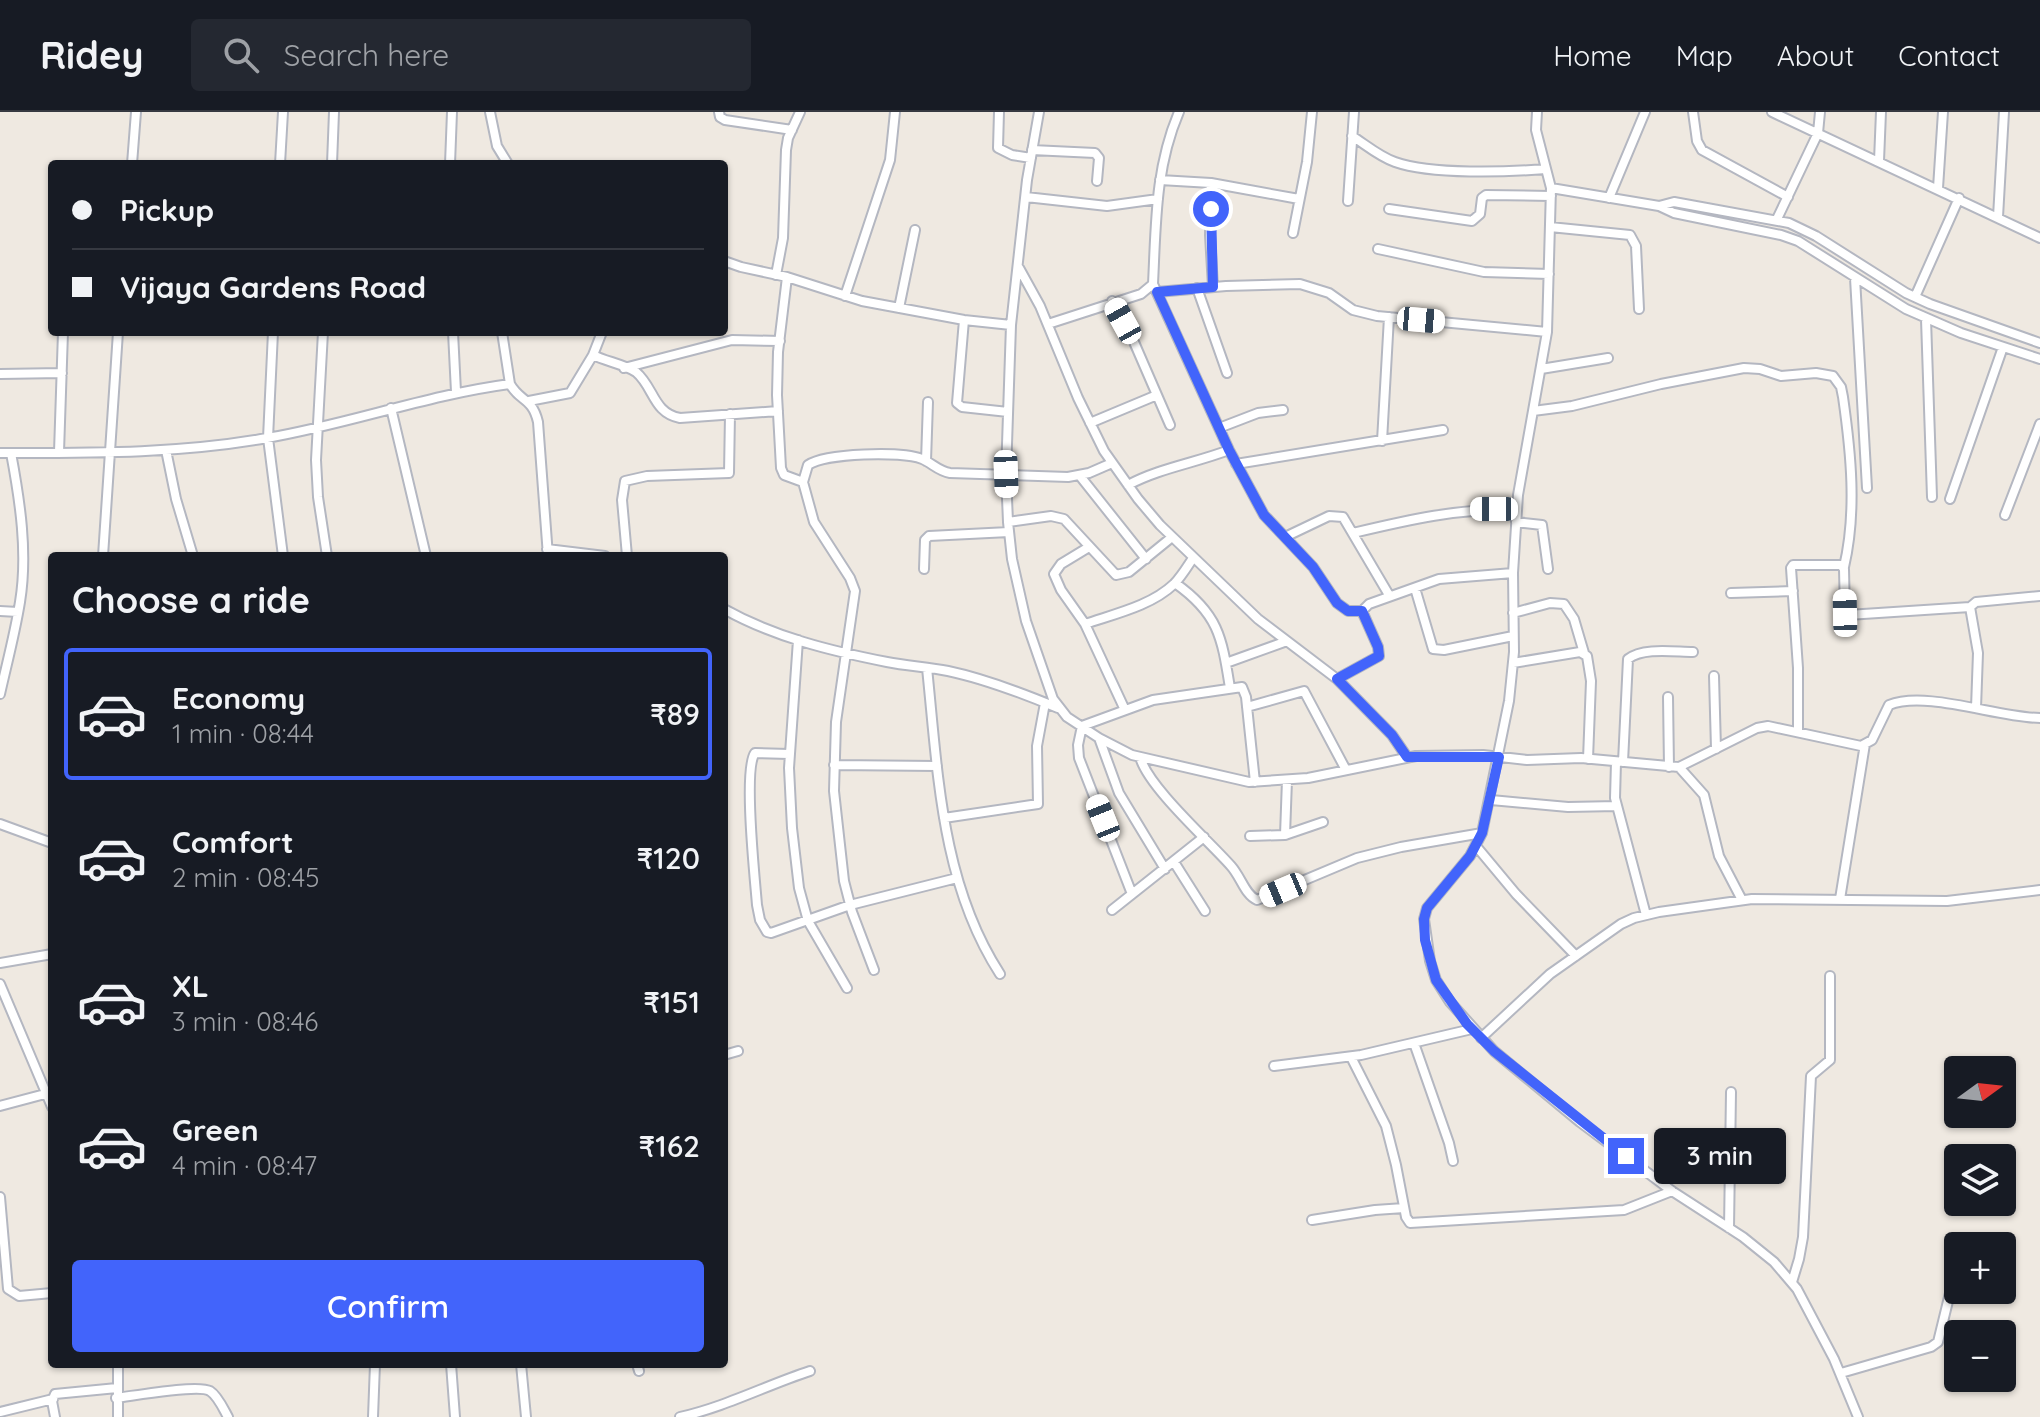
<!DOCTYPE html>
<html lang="en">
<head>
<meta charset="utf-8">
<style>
  body { margin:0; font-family:Quicksand,sans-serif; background:#242831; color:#f1f3f6; height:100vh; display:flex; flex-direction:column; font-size:30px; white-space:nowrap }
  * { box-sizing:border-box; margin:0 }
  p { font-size:26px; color:#9ea1a6 }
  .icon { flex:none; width:44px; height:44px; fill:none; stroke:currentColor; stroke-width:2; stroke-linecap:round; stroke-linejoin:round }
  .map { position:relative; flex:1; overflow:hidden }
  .sheet { position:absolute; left:48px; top:440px; width:680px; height:816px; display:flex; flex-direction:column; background:#171b24; border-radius:8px; box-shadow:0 2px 6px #0004 }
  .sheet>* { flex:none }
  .top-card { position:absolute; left:48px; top:48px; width:680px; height:176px; border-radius:8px; box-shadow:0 2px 6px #0004; display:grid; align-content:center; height:176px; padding:0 24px; background:#171b24 }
  .needle { width:52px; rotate:75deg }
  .controls { position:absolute; left:1944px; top:944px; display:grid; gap:16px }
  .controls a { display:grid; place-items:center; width:72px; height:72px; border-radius:8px; background:#171b24; box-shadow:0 2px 6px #0004; font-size:40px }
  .end { position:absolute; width:36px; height:36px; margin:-18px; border:10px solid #4264fb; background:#fff; box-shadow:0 0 0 4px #fff }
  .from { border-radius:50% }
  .bubble { position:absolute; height:56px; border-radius:8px; background:#171b24; box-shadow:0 2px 6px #0004; font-size:26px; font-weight:600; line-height:56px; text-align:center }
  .car { position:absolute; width:24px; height:48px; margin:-24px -12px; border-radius:10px; box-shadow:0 0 6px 2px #0007; background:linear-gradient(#fff 24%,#345 0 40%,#fff 0 76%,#345 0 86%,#fff 0) }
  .top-card b { display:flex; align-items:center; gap:28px; height:76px; font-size:30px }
  .top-card b+b { border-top:2px solid #363941 }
  .top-card i { width:20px; height:20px; background:#f1f3f6 }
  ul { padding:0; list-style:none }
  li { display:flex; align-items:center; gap:24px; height:132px; margin:0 16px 12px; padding:0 8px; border:4px solid transparent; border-radius:8px }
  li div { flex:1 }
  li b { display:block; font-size:30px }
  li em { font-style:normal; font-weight:600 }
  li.current { border-color:#4264fb }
  li>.icon { width:72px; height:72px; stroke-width:1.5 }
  h2 { padding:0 24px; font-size:36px; line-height:96px }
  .action { display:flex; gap:16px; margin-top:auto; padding:16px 24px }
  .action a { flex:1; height:92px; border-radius:8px; background:#4264fb; color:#fff; font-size:32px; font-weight:600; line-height:92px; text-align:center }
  header { display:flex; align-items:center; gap:48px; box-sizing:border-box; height:112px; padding:0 40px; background:#171b24; border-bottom:2px solid #363941 }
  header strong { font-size:38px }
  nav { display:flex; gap:44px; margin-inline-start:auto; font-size:28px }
  .search { width:560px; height:72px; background:#242831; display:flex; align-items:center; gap:20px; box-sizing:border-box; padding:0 28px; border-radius:8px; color:#9ea1a6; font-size:30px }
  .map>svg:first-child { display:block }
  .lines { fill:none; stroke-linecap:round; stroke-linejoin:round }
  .street-casing { stroke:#b4b7c1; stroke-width:12 }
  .street { stroke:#fff; stroke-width:8 }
  .route { stroke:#4264fb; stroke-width:10 }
</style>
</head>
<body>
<header>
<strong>Ridey</strong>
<div class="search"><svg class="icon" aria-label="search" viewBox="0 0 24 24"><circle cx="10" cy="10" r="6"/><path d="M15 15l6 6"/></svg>Search here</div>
<nav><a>Home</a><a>Map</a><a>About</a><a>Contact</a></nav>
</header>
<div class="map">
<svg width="2040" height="1305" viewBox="0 0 2040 1305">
  <rect width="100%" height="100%" fill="#efe9e1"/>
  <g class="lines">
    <g class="street-casing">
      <path id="street" d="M490,0L497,34L508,52
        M719,0L720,5L725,8L792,18
        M999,0L998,36L1012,43L1031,46
        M1039,0L1027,68L1011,213L1006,362L1008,410L1012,447L1026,509L1053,587L1067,605L1099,626L1132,643L1249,670L1308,666L1416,644L1483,643L1527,648L1581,646L1679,655L1757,616L1768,614L1861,634L1872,628L1889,593C1926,578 1999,606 2040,606
        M1537,0L1536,18L1551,76L1547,220L1518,383L1513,461L1514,540L1509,589L1482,721L1470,744L1427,796L1424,807L1430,849L1436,868L1450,890L1494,939L1580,1010L1672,1079L1743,1125L1774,1150L1797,1177L1834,1247L1858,1305
        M1693,0L1697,29L1702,38L1788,85
        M1772,0L2040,126
        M1352,24C1366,33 1380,45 1395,50C1432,63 1507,60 1546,57
        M1032,38L1095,41L1099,46L1097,69
        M1879,49L1881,0
        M132,52L136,0
        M280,52L283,0
        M332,52L334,0
        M450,52L452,0
        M1160,68L1211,71L1299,87
        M1211,71L1210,123L1213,175
        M1551,76L1659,94L1674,101L1781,123L1798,129L1906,197L1961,221L2040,247
        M1938,76L1943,0
        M1026,85L1107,94L1158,87
        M1609,86L1645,0
        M1348,89L1354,0
        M1659,94L1674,90L1789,111L1816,124L1906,181L1930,192L2040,231
        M1389,97L1472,109L1480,102L1482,86L1486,83L1551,84
        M1998,105L2004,0
        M1777,107L1818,21L1820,0
        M1550,115L1630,123L1636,134L1639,197
        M1293,121L1307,50L1312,0
        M1378,137L1484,160L1549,162
        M724,149L741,155L787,165L862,189L964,208L1011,213
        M1019,156L1040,194L1078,286L1104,339L1138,387L1160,413L1258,507L1337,567L1392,623L1407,645
        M776,163L783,126L786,38L788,26L800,0
        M787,165L778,240L777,283L781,356L784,363L803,370L814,410L850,466L855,479L836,610L834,679L844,769L852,800L874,858
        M1855,166L1867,376
        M1153,172L1229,338L1264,403L1313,455L1337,491L1348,499H1362
        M1197,176L1227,261
        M1157,180L1226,174L1300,172L1329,181L1353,198L1377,204L1547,220
        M845,184L890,48L895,0
        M1915,185L1959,86
        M1112,189L1134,230L1170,313
        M899,196L915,118
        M1926,207L1932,385
        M964,208L957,291L962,295L1008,300
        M1048,212L1141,182L1153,172C1156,112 1155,56 1179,0
        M273,220L268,326L283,444
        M323,220L316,348L318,385L327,444
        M453,220L456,280
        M502,220L510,272C520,290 532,285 538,310L548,444
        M593,243C605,249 626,253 636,260C654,275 653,301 680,306L778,299
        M624,256L732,228L780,229
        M1541,257L1608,246
        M0,262L62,261
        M529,289L570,281L593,243L602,220
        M391,296L426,444
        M1533,299L1572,294L1661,272L1744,256L1760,257L1781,264L1816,261L1833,264L1841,275L1843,285C1851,341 1857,400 1844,455
        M1090,311L1157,283
        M1219,316L1258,301L1283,298
        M1382,329L1389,205
        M166,338L176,387L193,444
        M59,340L63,220
        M0,341C89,341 179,342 267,326C349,312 427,283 510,272
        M926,349L928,290
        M1236,352L1443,318
        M1080,364L1146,447
        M803,370L808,353C826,341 901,339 922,347C932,351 938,359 950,361L1068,365L1089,361L1112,351
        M1128,373C1160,356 1195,351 1229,338
        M1950,387L2003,235
        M2005,403L2040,312
        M1008,410L1051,404L1064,407L1116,463L1129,460L1172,425
        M1516,410L1542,413L1548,457
        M1353,421C1412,407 1456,397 1517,397
        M1285,425L1329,404L1343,405L1389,483
        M1089,435L1061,452L1054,462L1061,478L1085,512L1125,598
        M547,437L605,444
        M103,444L118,220
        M627,444L622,388L625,369L647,364L729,361L730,302
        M924,457L925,428L929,424L1009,420
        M1175,471C1219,502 1222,526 1230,576
        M1415,476L1433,537L1444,538L1513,524
        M1731,481L1793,479
        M724,497C774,525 831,539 887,550C907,554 928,555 948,559C986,567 1022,581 1058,596
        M0,499L18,500
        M1513,501L1550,491L1564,492L1574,507L1584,541
        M1085,512C1114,502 1151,494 1174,472C1181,465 1187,455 1193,446
        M798,528L789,656L792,716L799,776L808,809L847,876
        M1226,551L1287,529
        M1513,551L1580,540L1587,544L1591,569L1588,647
        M927,556C938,661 941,771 1000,862
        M1714,564L1716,637
        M1337,567L1379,544L1378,535L1362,499L1369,492L1439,467L1513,461
        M0,582C7,551 15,521 20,490C28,441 20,389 11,341
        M1668,585L1669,655
        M1247,595L1304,579L1346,658
        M1976,596L1978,541L1970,495L1976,490L2040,484
        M1798,620V556L1791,456L1793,453H1841L1844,457L1845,501L1848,503L1970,495
        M1099,626L1119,681L1165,757
        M789,642L755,641C743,657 755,767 757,793L760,808L767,820L771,821L850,793L957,766
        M1140,645C1148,675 1209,729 1231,754C1241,765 1245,783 1257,788L1357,746L1401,735L1482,721
        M1616,650L1615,686L1646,803
        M1623,650L1628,547C1643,535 1675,540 1693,540
        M834,653L937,654
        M1679,655L1704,683L1719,744L1742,788
        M1491,688L1568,695L1617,694
        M944,706L1038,692L1037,634L1045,591
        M0,712L52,731
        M1285,723L1287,668
        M1250,724L1285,723L1323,710
        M1476,734L1516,782L1576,844
        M1174,750L1205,799
        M1132,782L1079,646L1078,633L1082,614L1153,588L1242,575L1246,585L1255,670
        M1840,787L1865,632
        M1112,798L1204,725
        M0,851L52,842
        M0,872L52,995
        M1481,926L1550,862L1621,812L1634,806L1659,800L1752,787L1947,789L2040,778
        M1414,931L1449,1031L1453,1049
        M724,943L738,939
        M1351,945L1386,1014L1396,1053L1406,1105L1410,1111L1624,1098L1672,1079
        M1274,954L1361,943L1472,917
        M0,994L45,982
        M0,1085L8,1177L19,1184L52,1181
        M1312,1108L1375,1098L1404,1096
        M1729,1116L1731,980
        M1792,1170L1799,1147L1803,1125L1811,964L1830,948V864
        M451,1252L455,1305
        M521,1252L526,1305
        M637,1252L639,1259
        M1841,1261L1931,1235L1938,1230L1950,1181
        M116,1286C133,1284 198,1272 210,1279C218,1284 224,1298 228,1305
        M0,1300L53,1287
        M55,1305L52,1289L55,1282L117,1276
        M118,1305V1252
        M373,1305L375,1252
        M680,1305C725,1295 767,1273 810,1259"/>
    </g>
    <use href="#street" class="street"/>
  </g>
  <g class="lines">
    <path class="route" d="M1211,97L1213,175L1157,180L1229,338L1264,403L1313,455L1337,491L1348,499H1362L1378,535L1379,544L1337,567L1392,623L1407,645H1499L1482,721L1470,744L1427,796L1424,807L1425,828L1436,868L1467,912L1494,939L1626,1044"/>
  </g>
</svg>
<div class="controls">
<a><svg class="needle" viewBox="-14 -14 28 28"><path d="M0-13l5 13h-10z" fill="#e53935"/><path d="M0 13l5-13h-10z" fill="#9ea1a6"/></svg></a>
<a><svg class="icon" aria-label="layers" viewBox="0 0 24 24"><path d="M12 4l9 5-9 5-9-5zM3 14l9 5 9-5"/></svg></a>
<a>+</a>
<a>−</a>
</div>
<i class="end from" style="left:1211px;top:97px"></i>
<i class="end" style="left:1626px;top:1044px"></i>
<div class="bubble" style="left:1654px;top:1016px;width:132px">3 min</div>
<i class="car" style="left:1421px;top:208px;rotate:95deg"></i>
<i class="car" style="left:1123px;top:209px;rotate:331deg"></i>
<i class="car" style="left:1006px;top:362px;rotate:178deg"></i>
<i class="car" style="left:1494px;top:397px;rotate:270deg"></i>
<i class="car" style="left:1845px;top:501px;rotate:359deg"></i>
<i class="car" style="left:1103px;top:706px;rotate:338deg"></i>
<i class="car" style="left:1283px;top:778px;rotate:247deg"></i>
<div class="top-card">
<b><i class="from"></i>Pickup</b>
<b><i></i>Vijaya Gardens Road</b>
</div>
<section class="sheet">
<h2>Choose a ride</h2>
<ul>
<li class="current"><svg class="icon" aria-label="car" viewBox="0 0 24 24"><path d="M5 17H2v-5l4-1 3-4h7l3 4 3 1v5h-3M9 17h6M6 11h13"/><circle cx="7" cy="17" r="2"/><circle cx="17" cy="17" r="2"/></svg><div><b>Economy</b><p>1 min · 08:44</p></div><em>₹89</em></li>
<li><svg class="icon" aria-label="car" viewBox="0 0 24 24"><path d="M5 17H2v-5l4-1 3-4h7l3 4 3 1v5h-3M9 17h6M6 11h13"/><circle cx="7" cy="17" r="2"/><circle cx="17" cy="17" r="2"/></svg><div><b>Comfort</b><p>2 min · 08:45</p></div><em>₹120</em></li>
<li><svg class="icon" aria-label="car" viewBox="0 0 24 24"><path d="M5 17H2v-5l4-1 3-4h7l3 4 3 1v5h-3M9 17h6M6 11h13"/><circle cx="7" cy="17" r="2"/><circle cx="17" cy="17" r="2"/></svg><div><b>XL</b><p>3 min · 08:46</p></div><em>₹151</em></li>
<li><svg class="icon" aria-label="car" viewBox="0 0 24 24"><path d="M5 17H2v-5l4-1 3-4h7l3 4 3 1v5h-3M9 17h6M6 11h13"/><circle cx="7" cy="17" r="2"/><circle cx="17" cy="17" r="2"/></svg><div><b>Green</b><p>4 min · 08:47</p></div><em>₹162</em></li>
</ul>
<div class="action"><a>Confirm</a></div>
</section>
</div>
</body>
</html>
